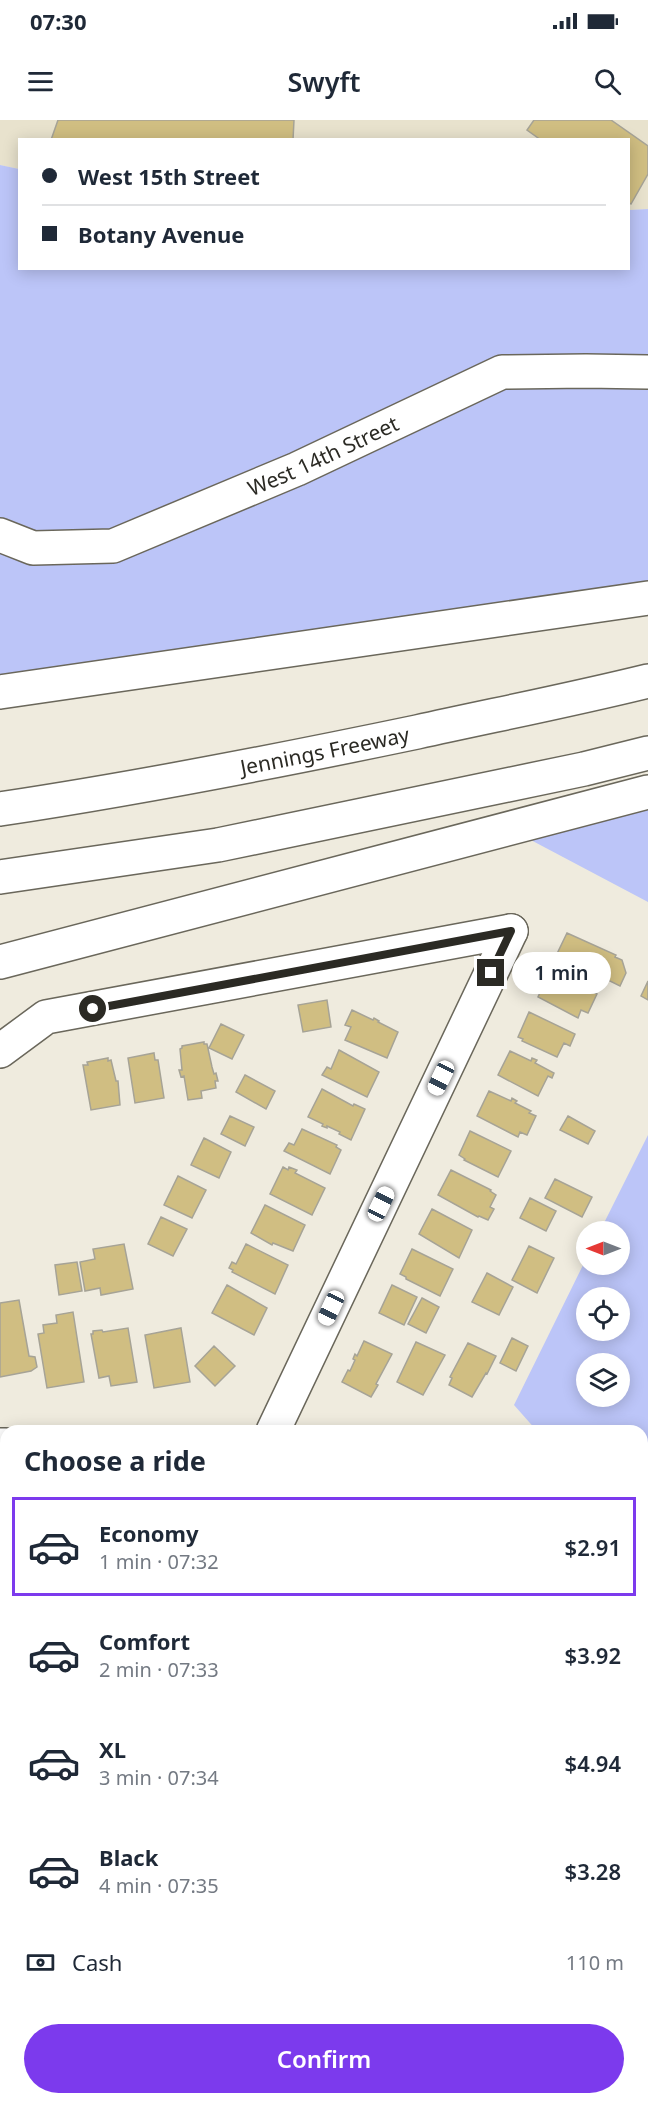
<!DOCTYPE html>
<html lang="en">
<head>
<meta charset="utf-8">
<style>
  body { margin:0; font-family:"Noto Sans",sans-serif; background:#f6f6f7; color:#1f2937; height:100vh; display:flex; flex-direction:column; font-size:22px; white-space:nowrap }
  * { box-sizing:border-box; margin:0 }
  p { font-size:20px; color:#747a83 }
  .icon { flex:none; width:33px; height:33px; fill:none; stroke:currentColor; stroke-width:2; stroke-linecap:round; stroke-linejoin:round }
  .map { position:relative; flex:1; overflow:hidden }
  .details { position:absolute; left:0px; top:1305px; width:648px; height:680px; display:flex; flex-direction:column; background:#fff; border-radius:18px 18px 0 0; box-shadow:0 3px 15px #0003 }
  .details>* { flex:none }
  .banner { position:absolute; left:18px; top:18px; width:612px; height:132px; border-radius:0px; box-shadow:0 3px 15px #0003; display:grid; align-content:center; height:132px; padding:0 24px; background:#fff }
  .needle { width:39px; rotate:270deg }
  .controls { position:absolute; left:576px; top:1101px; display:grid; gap:12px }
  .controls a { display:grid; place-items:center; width:54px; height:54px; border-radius:50%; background:#fff; box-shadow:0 3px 15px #0003; font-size:30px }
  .end { position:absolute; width:27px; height:27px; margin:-14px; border:8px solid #2b2a24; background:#fff; box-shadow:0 0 0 3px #fff }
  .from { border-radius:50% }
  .bubble { position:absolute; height:42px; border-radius:21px; background:#fff; box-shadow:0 3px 15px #0003; font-size:20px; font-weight:600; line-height:42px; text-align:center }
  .car { position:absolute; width:18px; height:36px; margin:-18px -9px; border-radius:8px; box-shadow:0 0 4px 2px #0007; background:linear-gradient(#fff 24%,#345 0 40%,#fff 0 76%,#345 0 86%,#fff 0) }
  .banner b { display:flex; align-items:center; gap:21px; height:57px; font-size:22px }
  .banner b+b { border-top:2px solid #e0e1e3 }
  .banner i { width:15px; height:15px; background:#1f2937 }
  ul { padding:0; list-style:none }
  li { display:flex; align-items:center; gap:18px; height:99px; margin:0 12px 9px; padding:0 12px; border:3px solid transparent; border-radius:0px }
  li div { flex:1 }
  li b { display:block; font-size:22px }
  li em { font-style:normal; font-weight:600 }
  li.active { border-color:#7c3aed }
  li>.icon { width:54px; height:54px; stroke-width:1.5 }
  h2 { padding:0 24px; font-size:27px; line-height:72px }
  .pay { display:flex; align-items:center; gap:15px; height:66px; padding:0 24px; font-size:22px }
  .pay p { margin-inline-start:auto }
  .action { display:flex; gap:12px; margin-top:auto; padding:12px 24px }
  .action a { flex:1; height:69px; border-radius:36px; background:#7c3aed; color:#fff; font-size:24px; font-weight:600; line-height:69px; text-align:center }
  .status { display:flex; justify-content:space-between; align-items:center; height:42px; padding:0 30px; background:#fff; direction:ltr }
  .status svg { height:16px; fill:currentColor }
  header { display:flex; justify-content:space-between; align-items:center; height:78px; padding:0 24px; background:#fff; font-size:27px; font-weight:600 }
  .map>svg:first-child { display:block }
  .built { fill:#e8e2cd }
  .green { fill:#bcc5f8; fill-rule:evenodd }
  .building { fill:#d0be82; stroke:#a6a396; stroke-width:1.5 }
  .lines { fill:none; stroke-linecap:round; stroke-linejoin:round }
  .minor-casing { stroke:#6a675b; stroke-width:36 }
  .highway-casing { stroke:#6a675b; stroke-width:36 }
  .minor { stroke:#fff; stroke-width:33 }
  .highway { stroke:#fff; stroke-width:33 }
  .route { stroke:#2b2a24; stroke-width:8 }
  .labels { text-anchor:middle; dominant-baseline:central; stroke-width:4.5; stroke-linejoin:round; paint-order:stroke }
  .street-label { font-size:21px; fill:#2b2a24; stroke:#fff }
</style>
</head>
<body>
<div class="status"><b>07:30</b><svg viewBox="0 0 49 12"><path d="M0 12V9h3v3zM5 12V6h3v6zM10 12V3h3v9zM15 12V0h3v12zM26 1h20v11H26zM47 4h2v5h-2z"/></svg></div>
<header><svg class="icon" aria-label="menu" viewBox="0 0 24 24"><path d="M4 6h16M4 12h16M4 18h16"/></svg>Swyft<svg class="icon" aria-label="search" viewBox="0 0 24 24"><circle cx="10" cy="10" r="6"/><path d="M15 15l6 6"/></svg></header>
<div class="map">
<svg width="648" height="1984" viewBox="0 0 648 1984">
  <rect width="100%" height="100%" fill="#efebde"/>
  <path class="built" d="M0,0H648V89L629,90L628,20H20L19,49L0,45Z"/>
  <path class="green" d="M0,45L19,49L20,148H628L629,90L648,89V478L0,572Z
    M648,672V782L510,709Z
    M648,1015V1437L642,1430V1311H537L514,1285L586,1139V1144H620V1112L600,1111ZM586,1178H620V1210H586ZM586,1244H620V1276H586Z"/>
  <path class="building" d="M58,0H294L293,20H51Z
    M534,0H611L648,26V54L631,84L628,82V20H541L527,10Z
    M567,813L616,835L615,837L622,840L626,853L620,866L598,855L597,858L555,838Z
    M549,853L597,874L588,893L581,890L578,898L538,877Z
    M648,861V880L641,876Z
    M327,880L331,907L303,912L298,885Z
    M352,890L373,900L374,898L379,901L378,902L398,912L387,938L345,920L351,907L345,905Z
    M529,892L575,914L570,926L564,923L557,937L522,921L523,919L518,917Z
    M221,904L244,915L232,939L209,928Z
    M204,922V924H207L212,947L214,954L216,953L218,961H215L216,968L201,971L202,978L188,980L184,956L181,957L179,950H182L180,929L182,928V926Z
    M339,930L379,952L367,977L322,955L327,947L331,949Z
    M510,931L531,941L532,938L537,940L535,943L554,953L552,958L548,956L538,976L498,955Z
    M154,933L155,940H158L164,978L135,983L128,938Z
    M108,938V941L111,940L116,961H118L120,985L91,990L83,945H88L87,942Z
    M245,955L275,971L266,989L236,972Z
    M322,969L353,986L354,984L365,989L351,1020L339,1014L340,1012L327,1006V1008L322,1006L323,1004L308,997Z
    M489,971L511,981L512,978L517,981L515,983L531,991L529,993L536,996L527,1015L520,1012L518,1017L477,996Z
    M230,996L254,1007L245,1026L221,1014Z
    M568,996L595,1011L588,1024L560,1010Z
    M302,1009L337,1025L336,1027L341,1030L330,1054L284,1031L289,1023L294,1025Z
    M470,1011L511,1031L498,1057L464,1040L465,1039L459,1035Z
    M204,1018L231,1032L219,1058L191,1045Z
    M283,1047L288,1050L289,1047L297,1050L295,1053L325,1068L312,1095L270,1074Z
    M451,1050L491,1070L490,1071L496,1075L490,1087L494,1089L488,1100L479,1096L478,1097L438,1075Z
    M178,1056L206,1070L192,1098L164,1085Z
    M555,1059L592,1077L582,1097L545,1078Z
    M530,1078L556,1091L546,1111L520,1098Z
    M265,1085L305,1105L293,1131L273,1123L272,1125L251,1113Z
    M432,1089L472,1110L459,1138L419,1114Z
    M161,1097L187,1109L173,1136L148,1124Z
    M124,1124L133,1169L101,1175L100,1168L85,1171L80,1142L95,1139L93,1129Z
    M246,1124L288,1145L275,1174L232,1152L233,1150L229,1148L232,1142L236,1144Z
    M529,1126L554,1138L537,1173L512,1160Z
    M412,1129L453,1149L440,1176L406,1159V1157L400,1154Z
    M77,1142L82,1171L59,1175L55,1145Z
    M487,1153L513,1167L499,1195L472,1182Z
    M227,1165L267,1188L254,1215L212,1193Z
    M392,1165L417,1177L404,1205L379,1193Z
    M422,1178L439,1187L426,1213L408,1204Z
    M19,1180L29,1236L35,1237L37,1247L31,1251L0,1257V1183Z
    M73,1192L84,1262L47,1268L38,1214L44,1213L43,1205L57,1203L56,1195Z
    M128,1208L137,1262L111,1266L109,1256L99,1258L91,1214H93V1211L102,1210L103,1212Z
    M181,1208L190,1262L154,1268L145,1215Z
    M512,1218L528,1226L516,1251L500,1243Z
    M364,1221L392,1234L376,1264L378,1265L371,1277L342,1262L348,1250L350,1251L355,1240L353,1239L355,1234L357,1236Z
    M416,1222L445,1235L423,1275L397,1262Z
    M468,1223L496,1236L487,1254L486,1253L472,1277L449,1265L452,1258L450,1257Z
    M214,1226L235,1246L215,1266L195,1246Z
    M0,1470H6V1496H0Z
    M0,1524H6V1545H0Z
    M0,1566H6V1596H0Z
    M642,1575H648V1637H643Z
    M646,1712H648V1776H647Z
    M0,1727H1L2,1754L0,1755Z
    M642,1812H648V1844H642Z
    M642,1899H648V1951H642Z
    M0,1945H6V1970H0Z"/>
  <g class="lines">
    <g class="minor-casing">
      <g id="minor">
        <path id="s1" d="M0,415L33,428L113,426L297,349L502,252L586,251L648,252"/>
        <path d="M0,931L46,897L511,811"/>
        <path d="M273,1311L511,811"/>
        <path d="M0,1325H6"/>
        <path d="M642,1668H648"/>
        <path d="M0,1674H6"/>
      </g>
    </g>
    <g class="highway-casing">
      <g id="highway">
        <path d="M0,572L648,478"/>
        <path id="s2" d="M0,689C140,668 278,641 417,612C494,595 571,580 648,561"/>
        <path d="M0,757L218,725L584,649L648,633"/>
        <path d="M0,842L648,672"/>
      </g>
    </g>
    <use href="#minor" class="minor"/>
    <use href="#highway" class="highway"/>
  </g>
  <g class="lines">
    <path class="route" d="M93,889L511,811L491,853"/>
  </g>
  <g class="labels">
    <g class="street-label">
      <text stroke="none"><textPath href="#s1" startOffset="344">West 14th Street</textPath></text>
      <text stroke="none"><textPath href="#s2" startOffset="330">Jennings Freeway</textPath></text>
    </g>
  </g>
</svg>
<div class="controls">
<a><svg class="needle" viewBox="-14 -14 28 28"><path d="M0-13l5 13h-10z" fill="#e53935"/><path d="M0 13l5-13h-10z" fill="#747a83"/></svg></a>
<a><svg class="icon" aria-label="locate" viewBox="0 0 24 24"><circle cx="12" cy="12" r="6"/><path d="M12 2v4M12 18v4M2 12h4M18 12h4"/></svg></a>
<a><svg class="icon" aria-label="layers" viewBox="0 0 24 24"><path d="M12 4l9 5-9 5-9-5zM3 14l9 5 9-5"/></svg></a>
</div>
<i class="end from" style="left:93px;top:889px"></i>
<i class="end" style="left:491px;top:853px"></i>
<div class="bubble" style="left:512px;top:832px;width:99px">1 min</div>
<i class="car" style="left:441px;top:958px;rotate:206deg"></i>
<i class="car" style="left:381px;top:1084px;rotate:26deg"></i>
<i class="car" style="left:331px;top:1188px;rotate:205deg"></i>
<div class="banner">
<b><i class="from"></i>West 15th Street</b>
<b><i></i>Botany Avenue</b>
</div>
<section class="details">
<h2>Choose a ride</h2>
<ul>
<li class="active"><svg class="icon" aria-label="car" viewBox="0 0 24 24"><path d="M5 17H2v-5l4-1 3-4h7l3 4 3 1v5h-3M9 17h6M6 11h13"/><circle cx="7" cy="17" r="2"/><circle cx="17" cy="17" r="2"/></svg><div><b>Economy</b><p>1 min · 07:32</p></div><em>$2.91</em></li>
<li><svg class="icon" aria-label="car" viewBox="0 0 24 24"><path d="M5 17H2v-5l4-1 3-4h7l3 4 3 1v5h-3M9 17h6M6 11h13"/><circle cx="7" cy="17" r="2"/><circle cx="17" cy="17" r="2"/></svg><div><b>Comfort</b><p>2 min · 07:33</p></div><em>$3.92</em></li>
<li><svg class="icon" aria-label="car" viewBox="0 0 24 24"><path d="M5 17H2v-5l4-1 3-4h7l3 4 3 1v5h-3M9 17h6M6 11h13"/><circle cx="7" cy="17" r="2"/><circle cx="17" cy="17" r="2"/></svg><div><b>XL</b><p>3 min · 07:34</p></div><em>$4.94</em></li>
<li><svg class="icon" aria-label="car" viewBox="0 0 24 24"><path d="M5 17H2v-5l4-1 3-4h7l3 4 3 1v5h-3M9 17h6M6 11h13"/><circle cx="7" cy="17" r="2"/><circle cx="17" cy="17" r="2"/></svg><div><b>Black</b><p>4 min · 07:35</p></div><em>$3.28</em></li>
</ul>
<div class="pay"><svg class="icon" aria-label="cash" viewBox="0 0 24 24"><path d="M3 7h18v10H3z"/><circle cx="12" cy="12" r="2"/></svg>Cash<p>110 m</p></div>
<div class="action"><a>Confirm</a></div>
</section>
</div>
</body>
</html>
